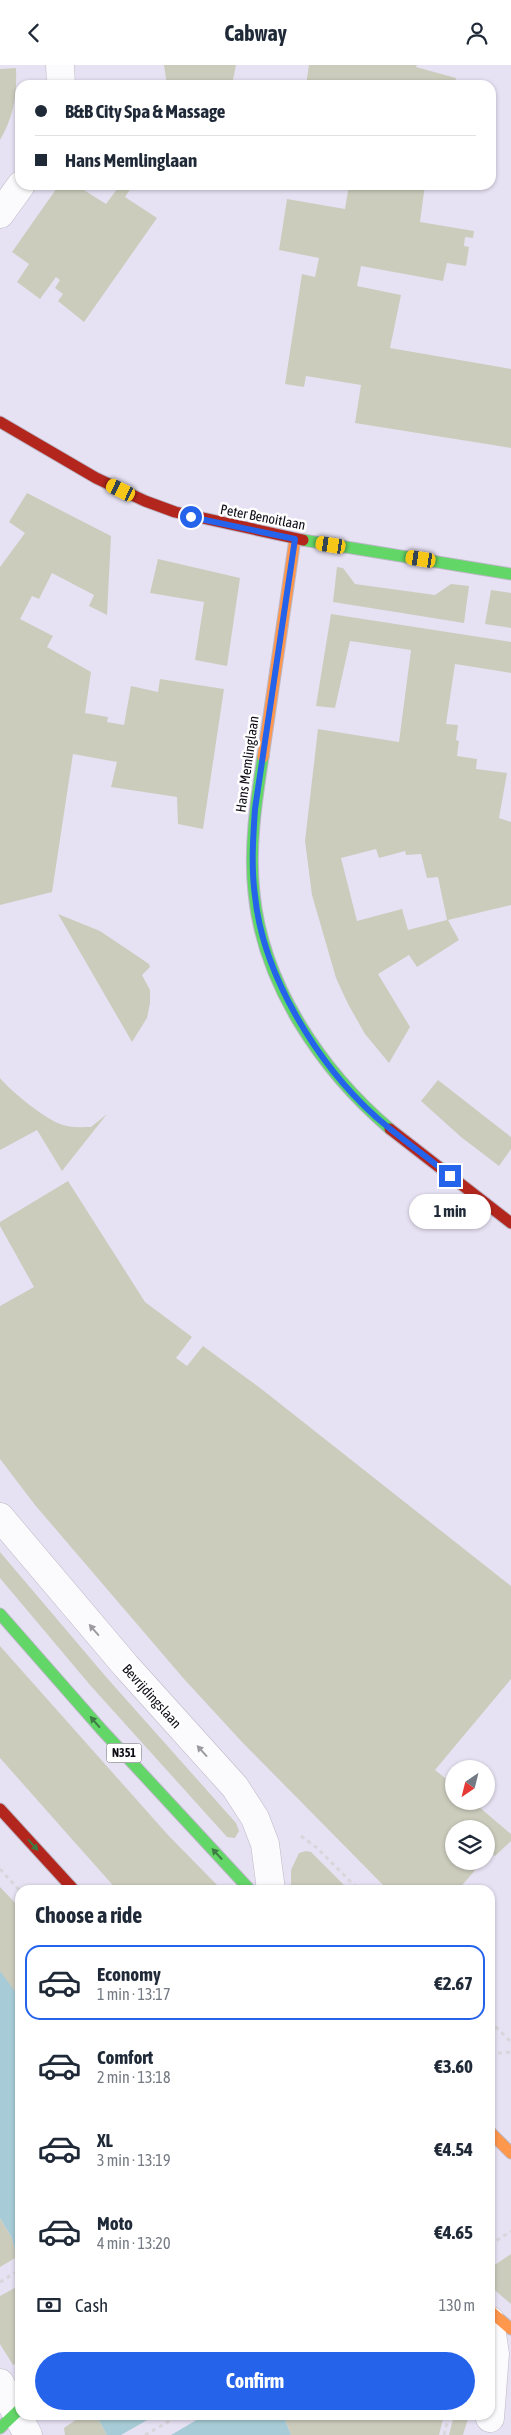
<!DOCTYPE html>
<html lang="en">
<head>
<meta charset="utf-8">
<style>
  body { margin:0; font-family:"Asap Condensed",sans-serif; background:#f6f6f7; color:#1f2937; height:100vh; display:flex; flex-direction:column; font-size:19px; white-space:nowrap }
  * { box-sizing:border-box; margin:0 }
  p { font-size:16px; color:#747a83 }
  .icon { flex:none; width:28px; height:28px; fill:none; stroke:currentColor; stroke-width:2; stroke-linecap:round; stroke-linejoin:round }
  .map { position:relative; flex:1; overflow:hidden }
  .panel { position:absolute; left:15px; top:1820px; width:480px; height:535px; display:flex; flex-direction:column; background:#fff; border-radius:15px; box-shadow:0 1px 4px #0004 }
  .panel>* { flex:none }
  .top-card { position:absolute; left:15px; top:15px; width:481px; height:110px; border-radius:15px; box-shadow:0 1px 4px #0004; display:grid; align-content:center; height:110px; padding:0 20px; background:#fff }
  .needle { width:32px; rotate:215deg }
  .tools { position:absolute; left:445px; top:1695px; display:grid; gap:10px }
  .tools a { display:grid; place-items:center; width:50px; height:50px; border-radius:50%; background:#fff; box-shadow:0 1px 4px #0004; font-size:25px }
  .end { position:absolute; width:22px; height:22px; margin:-11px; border:6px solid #2563eb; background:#fff; box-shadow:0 0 0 2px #fff }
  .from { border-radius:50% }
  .bubble { position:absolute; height:35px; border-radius:18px; background:#fff; box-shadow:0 1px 4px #0004; font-size:16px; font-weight:700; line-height:35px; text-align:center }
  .car { position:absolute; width:15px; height:30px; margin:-15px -8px; border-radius:6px; box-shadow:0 0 4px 1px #0007; background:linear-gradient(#f5c518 24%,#345 0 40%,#f5c518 0 76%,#345 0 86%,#f5c518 0) }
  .top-card b { display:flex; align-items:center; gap:18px; height:48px; font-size:19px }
  .top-card b+b { border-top:1px solid #e0e1e3 }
  .top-card i { width:12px; height:12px; background:#1f2937 }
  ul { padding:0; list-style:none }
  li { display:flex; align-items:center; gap:15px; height:75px; margin:0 10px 8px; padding:0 10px; border:2px solid transparent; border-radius:15px }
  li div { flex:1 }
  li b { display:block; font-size:19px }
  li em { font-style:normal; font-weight:700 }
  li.active { border-color:#2563eb }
  li>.icon { width:45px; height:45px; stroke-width:1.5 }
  h2 { padding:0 20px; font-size:22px; line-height:60px }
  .pay { display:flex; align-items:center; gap:12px; height:55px; padding:0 20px; font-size:19px }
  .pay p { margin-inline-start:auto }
  .action { display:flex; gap:10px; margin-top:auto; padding:10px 20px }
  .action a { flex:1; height:58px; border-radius:30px; background:#2563eb; color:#fff; font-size:20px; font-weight:700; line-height:58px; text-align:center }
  header { display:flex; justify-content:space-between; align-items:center; height:65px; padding:0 20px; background:#fff; font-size:22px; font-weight:700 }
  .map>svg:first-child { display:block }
  .green { fill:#ccccbd; fill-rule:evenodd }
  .water { fill:#a8ccd7 }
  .pier { fill:#e7e2f3 }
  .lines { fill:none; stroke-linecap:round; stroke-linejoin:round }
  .street-casing { stroke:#bcb8c6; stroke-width:29 }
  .fast-casing { stroke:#bcb8c6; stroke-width:13 }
  .slow-casing { stroke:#bcb8c6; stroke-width:13 }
  .jam-casing { stroke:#bcb8c6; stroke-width:13 }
  .path { stroke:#d8d6db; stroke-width:3; stroke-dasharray:4 4; stroke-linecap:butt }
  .street { stroke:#fbfbfd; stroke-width:28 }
  .fast { stroke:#63d668; stroke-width:11 }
  .slow { stroke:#ff974d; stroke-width:11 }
  .jam { stroke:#b3261e; stroke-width:11 }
  .oneway { fill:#9d9ba1 }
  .oneway2 { fill:#3d7b43 }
  .route { stroke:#2563eb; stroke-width:6 }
  .labels { text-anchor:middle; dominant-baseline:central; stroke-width:5; stroke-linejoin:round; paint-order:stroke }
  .shield { fill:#fff; stroke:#57555c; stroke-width:1 }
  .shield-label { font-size:12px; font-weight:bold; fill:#0f0c16 }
  .street-label { font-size:14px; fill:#0f0c16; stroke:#fff }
</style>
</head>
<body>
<header><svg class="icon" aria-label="back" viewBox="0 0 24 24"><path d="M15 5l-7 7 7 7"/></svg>Cabway<svg class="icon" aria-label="person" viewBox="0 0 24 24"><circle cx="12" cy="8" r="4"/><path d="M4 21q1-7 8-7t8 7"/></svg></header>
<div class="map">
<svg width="511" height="2370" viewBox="0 0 511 2370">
  <rect width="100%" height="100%" fill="#e7e2f3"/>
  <path class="green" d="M164,0H236L232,20H167Z
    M309,0H417L416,2L456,13L455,20H306Z
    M16,3C17,30 14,51 0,75V4Z
    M59,120H76L106,139L117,124L112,120H133L125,132L157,153L84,257L58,236L63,229L55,223L60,215L56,212L40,234L17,217L29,199L12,187Z
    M349,120H425L420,157L474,166L473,173L465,172L464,181L469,182L466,201L447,198L443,216L361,201L357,221L401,230L390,283L511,304V383L355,358L361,320L306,311L304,322L285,319L302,209L315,212L319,193L279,185L287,134L345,144Z
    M27,428L111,471L107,550L89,541L94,530L52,508L39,534L32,531L20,554L53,571L47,582L91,607L85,648L108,652L107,657L124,660L131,621L158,627L160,614L224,624L203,764L178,759L177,732L111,722L117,697L73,689L52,827L0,840V502L25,468L9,457Z
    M158,494L240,513L227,601L195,595L204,537L150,528Z
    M337,502L343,503L355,519L435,530L451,519L469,521L464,558L333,537Z
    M491,525L511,528V563L485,559Z
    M331,549L511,577V608L455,599L446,659L458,660L456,675L459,676L457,691L477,694L476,704L507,708L499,753L511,757V840L448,855L459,875L417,902L409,890L378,909L410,962L389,998L365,969L348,939L336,913L312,830L305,776L318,664L399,677L411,585L350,576L335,643L316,641ZM376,784L379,793L405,786L406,790L421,789L427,813L438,812L447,855L408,865L402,844L357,856L341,793Z
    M58,849L100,866L149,899L150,902L142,910L150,925V938L147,953L132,977Z
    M0,1013C9,1025 49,1057 63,1060C72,1063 82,1062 91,1062L107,1049L62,1106L37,1065L0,1085Z
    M438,1015L511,1072V1084L499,1101L461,1072L421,1036Z
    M68,1116L145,1237L192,1272L176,1293L187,1301L203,1281L264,1326L511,1521V1614L435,1705L454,1720V1736H472L511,1769V1776L495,1791L490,1787L486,1792V1764H454V1796H483L458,1825H388L242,1677L184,1614L35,1440L0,1394V1241L34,1222L0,1161V1157Z
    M0,1487L107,1613L236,1758L239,1766L235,1773L227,1772L90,1620L0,1513Z
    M0,1581L168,1770L222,1825H117L0,1693Z
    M306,1786L311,1787L349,1825H291V1805L299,1788Z
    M0,1822L20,1843V1934L0,1907Z
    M0,2153L12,2173L17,2192L0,2202Z
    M511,2189V2239L490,2221V2203Z
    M20,2220V2296L13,2300L0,2279V2231Z
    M74,2350H96L107,2370H65L64,2363L77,2354Z
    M283,2350H444L439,2370H291Z
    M454,2350H469L463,2370H449Z"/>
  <path class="water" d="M0,1906L20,1933V2206L12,2173L0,2153Z
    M96,2350H283L291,2370H107Z"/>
  <path class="pier" d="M156,2350H205L171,2370H121Z"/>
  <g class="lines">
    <g class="street-casing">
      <path id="street" d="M60,0L61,20
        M0,149L21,120
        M0,1452L126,1601L235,1722L255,1753L265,1779L271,1825
        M0,2318L28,2370
        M490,2353L495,2289L490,2255"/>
    </g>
    <g class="fast-casing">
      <path id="fast" d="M303,475L511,509
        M263,692C256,737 249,783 254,828C263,920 322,1006 390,1064
        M0,1549L101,1664L250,1825
        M0,2363L20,2344"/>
    </g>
    <g class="slow-casing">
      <path id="slow" d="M263,692L295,474
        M490,2067L511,2088
        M490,2246L511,2264"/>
    </g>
    <g class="jam-casing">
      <path id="jam" d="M0,357L96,413L145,436L175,447L303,475
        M390,1064L511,1158
        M0,1744L74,1825"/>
    </g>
    <path class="path" d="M301,1771L317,1783L359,1825
      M0,1804L20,1826
      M490,1956L511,1977
      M490,1989L511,1987
      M490,2180L511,2166
      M0,2217L20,2205
      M145,2370L180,2350
      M444,2370L449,2350"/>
    <use href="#street" class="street"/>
    <use href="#fast" class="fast"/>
    <use href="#slow" class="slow"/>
    <use href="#jam" class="jam"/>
  </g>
  <defs><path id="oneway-solid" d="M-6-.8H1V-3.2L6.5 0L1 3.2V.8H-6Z" transform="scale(1.25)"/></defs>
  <g class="oneway">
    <use href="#oneway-solid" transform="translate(94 1565) rotate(-131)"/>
    <use href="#oneway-solid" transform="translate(202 1686) rotate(-132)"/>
  </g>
  <g class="oneway2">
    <use href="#oneway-solid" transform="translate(95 1657) rotate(-131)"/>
    <use href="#oneway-solid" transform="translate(33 1780) rotate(48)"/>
    <use href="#oneway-solid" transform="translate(217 1789) rotate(-133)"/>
  </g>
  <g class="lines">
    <path class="route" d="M191,452L295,474L255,744C253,773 251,802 255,831C263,910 317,999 376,1052C400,1073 426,1091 450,1111"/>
  </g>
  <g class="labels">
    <rect class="shield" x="106.5" y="1678.5" width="35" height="19" rx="4"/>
    <g class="shield-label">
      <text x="124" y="1688">N351</text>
    </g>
    <g class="street-label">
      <text transform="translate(263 452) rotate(11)">Peter Benoitlaan</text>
      <text transform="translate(247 699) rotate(-82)">Hans Memlinglaan</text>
      <text transform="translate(152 1631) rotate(48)">Bevrijdingslaan</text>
    </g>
  </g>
</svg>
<div class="tools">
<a><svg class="needle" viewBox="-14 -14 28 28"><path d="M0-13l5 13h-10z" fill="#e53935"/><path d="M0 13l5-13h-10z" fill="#747a83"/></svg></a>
<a><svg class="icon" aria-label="layers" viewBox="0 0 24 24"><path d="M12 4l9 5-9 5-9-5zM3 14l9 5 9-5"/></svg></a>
</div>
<i class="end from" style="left:191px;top:452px"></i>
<i class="end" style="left:450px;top:1111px"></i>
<div class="bubble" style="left:409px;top:1129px;width:82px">1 min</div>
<i class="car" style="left:121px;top:425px;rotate:296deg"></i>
<i class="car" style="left:331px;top:480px;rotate:279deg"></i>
<i class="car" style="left:421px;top:494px;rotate:279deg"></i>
<div class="top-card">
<b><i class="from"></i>B&amp;B City Spa &amp; Massage</b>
<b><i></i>Hans Memlinglaan</b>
</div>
<section class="panel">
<h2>Choose a ride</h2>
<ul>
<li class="active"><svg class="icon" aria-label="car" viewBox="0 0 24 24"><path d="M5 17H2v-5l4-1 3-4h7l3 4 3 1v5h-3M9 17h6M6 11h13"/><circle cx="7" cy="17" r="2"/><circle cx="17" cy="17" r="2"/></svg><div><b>Economy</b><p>1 min · 13:17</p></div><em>€2.67</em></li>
<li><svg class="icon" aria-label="car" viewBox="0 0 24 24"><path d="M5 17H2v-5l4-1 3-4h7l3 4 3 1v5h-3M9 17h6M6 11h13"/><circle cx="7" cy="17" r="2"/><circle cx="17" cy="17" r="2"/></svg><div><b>Comfort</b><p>2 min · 13:18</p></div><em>€3.60</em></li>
<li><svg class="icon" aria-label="car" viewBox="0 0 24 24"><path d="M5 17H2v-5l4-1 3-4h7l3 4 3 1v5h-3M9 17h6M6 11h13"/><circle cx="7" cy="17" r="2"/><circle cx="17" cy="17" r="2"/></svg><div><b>XL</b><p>3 min · 13:19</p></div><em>€4.54</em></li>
<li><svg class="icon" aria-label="car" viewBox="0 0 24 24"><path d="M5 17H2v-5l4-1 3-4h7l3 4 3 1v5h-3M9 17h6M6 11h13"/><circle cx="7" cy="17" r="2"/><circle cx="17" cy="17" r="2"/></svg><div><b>Moto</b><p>4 min · 13:20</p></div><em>€4.65</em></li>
</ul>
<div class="pay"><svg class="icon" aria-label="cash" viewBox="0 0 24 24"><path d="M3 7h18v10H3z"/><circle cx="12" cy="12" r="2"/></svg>Cash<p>130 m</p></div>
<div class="action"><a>Confirm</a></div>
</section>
</div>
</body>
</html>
